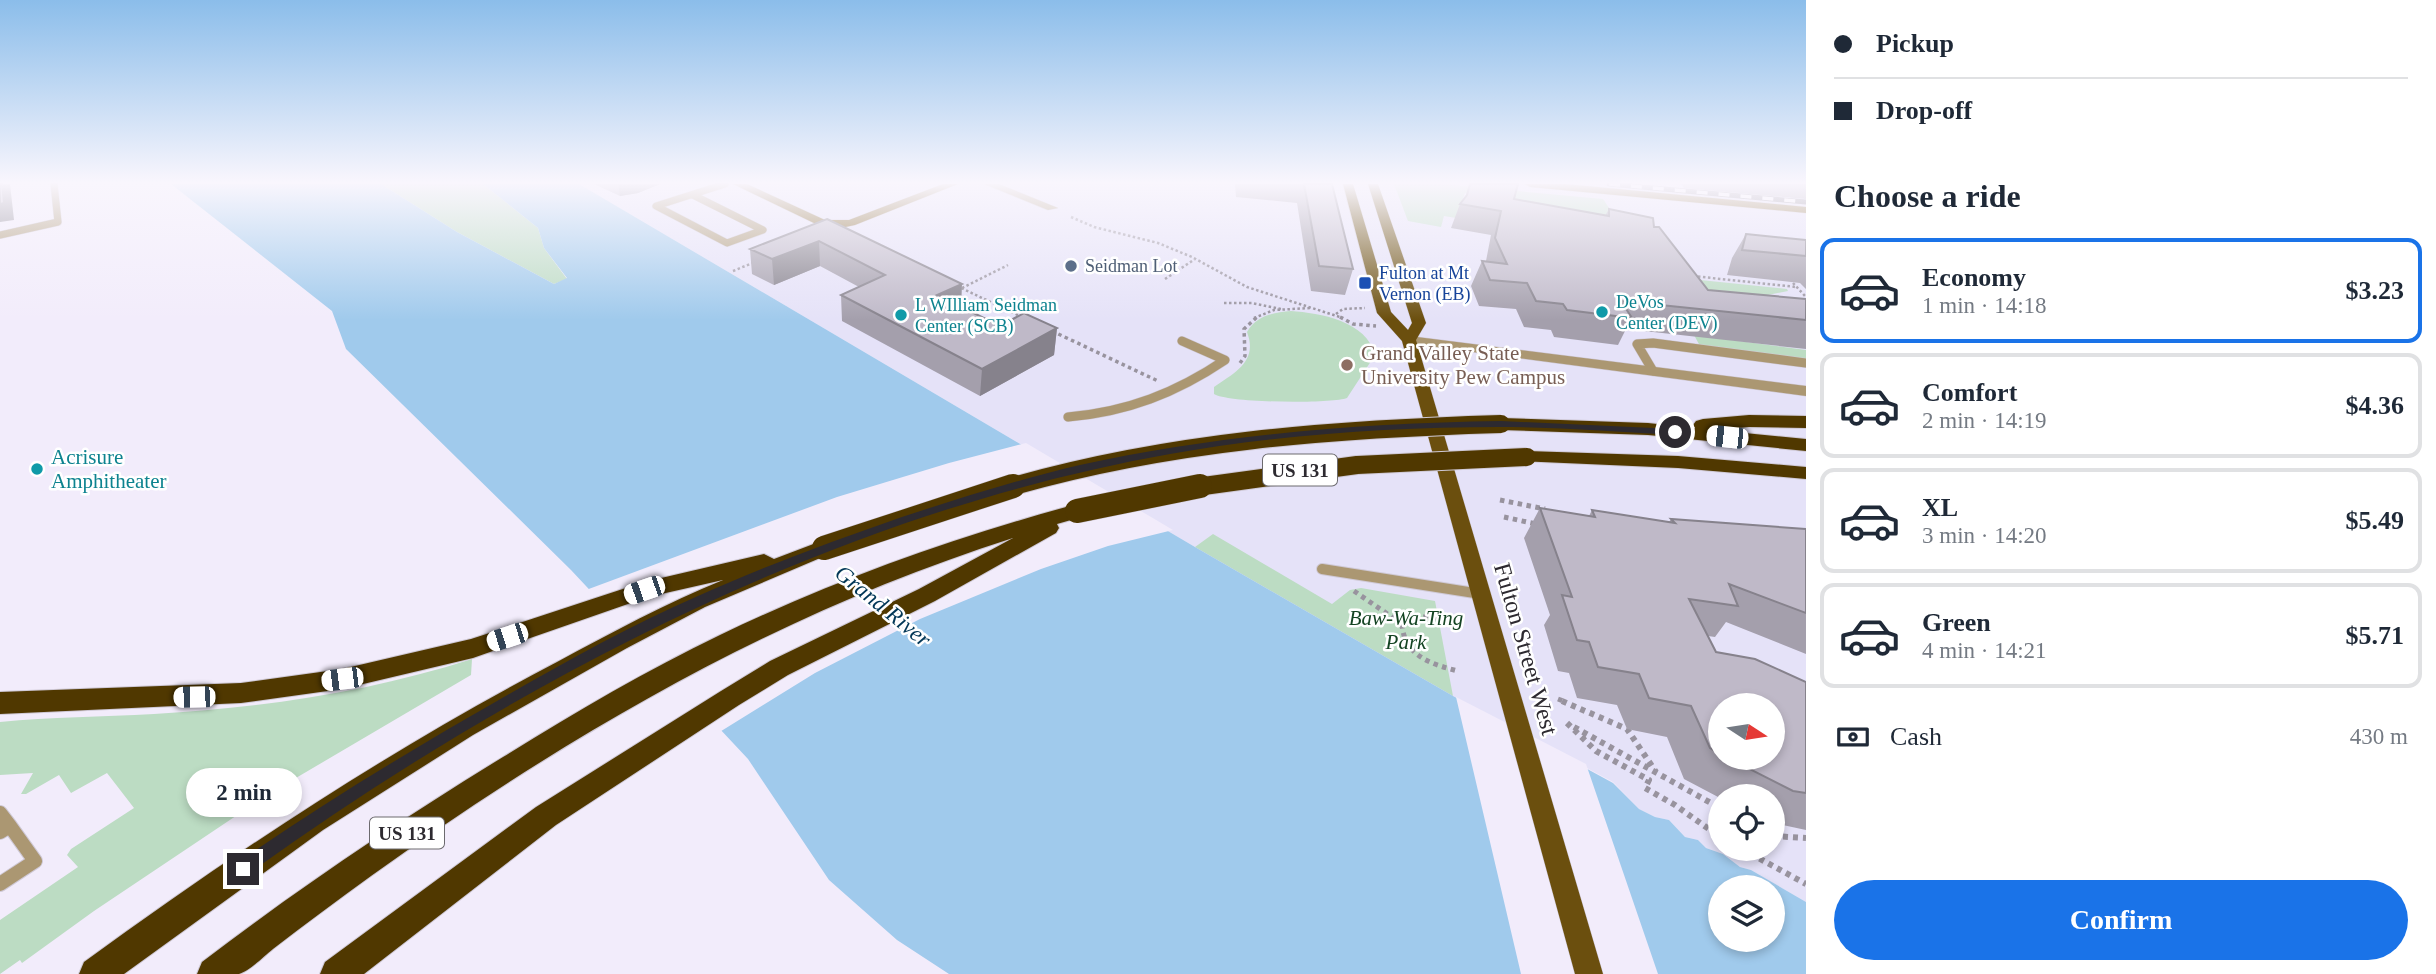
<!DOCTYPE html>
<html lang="en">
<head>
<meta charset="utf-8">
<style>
  body { margin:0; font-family:"Times New Roman",serif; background:#f6f6f7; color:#1f2937; height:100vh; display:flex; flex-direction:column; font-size:26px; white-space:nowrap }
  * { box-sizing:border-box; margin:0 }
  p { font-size:23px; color:#747a83 }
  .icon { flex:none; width:38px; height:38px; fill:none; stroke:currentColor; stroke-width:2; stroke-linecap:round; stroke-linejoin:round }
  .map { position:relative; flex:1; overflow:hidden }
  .details { display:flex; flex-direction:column; background:#fff; width:630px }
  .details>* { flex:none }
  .hud { display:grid; align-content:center; height:154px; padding:0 28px; background:#fff }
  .needle { width:46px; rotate:102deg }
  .buttons { position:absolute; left:1708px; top:693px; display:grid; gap:14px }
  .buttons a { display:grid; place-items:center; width:77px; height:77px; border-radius:50%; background:#fff; box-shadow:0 4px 10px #0003; font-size:35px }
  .end { position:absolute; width:32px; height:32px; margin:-16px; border:9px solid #2d2a30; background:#fff; box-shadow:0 0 0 4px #fff }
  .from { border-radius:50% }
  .bubble { position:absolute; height:49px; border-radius:24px; background:#fff; box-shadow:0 4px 10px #0003; font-size:23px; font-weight:700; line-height:49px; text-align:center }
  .car { position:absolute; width:21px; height:42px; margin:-21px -10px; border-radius:9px; box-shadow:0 0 5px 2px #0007; background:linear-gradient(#fff 24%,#345 0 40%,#fff 0 76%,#345 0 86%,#fff 0) }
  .hud b { display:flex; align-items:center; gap:24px; height:66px; font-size:26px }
  .hud b+b { border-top:2px solid #e0e1e3 }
  .hud i { width:18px; height:18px; background:#1f2937 }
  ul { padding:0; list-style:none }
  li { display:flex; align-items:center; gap:21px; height:105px; margin:0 14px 10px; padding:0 14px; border:4px solid #e0e1e3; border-radius:14px }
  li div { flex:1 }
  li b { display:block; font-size:26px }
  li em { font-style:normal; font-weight:700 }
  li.on { border-color:#1a73e8 }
  li>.icon { width:63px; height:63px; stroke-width:1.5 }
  h2 { padding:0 28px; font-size:32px; line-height:84px }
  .pay { display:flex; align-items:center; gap:18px; height:77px; padding:0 28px; font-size:26px }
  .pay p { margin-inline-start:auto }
  .primary-button { display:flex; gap:14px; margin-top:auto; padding:14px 28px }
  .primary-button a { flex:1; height:80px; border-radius:42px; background:#1a73e8; color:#fff; font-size:28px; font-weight:700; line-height:80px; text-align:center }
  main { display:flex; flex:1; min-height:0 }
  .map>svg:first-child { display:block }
  .education { fill:#e5e2f8; fill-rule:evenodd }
  .green { fill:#bcdcc3 }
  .water { fill:#a0caec; fill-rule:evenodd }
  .pier { fill:#f2ecfb }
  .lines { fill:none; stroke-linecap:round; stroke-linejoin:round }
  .lane-far3-casing { stroke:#cfc9d6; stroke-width:8 }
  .lane-far2-casing { stroke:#cfc9d6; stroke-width:10 }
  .lane-far1-casing { stroke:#cfc9d6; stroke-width:12 }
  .lane-casing { stroke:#cfc9d6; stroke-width:16 }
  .street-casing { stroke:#cfc9d6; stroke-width:1 }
  .secondary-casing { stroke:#cfc9d6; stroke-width:1 }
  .primary-casing { stroke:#cfc9d6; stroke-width:1 }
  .highway-casing { stroke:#cfc9d6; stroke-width:2 }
  .path-far3 { stroke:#98939e; stroke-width:2.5; stroke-dasharray:2.5 2.5; stroke-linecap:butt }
  .path-far2 { stroke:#98939e; stroke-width:3.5; stroke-dasharray:3.5 3.5; stroke-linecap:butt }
  .path-far1 { stroke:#98939e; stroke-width:5; stroke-dasharray:4.5 4.5; stroke-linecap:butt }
  .path { stroke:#98939e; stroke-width:6; stroke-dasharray:5 5; stroke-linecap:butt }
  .lane-far3 { stroke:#ab9772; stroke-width:7 }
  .lane-far2 { stroke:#ab9772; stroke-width:9 }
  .lane-far1 { stroke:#ab9772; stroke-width:10 }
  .lane { stroke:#ab9772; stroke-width:14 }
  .street { fill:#ab9772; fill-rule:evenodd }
  .secondary { fill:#896c31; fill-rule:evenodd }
  .primary { fill:#6b4f0e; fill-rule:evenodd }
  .highway { fill:#503800; fill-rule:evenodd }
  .rail-casing { stroke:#75717a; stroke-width:5 }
  .rail { stroke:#fff; stroke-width:3.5; stroke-dasharray:11; stroke-linecap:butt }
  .highway-bridge-far1-casing { stroke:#cfc9d6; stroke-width:20; stroke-linecap:butt }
  .highway-bridge-casing { stroke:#cfc9d6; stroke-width:25; stroke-linecap:butt }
  .highway-bridge-far1 { stroke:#503800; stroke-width:18 }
  .highway-bridge { stroke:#503800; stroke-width:24 }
  .wall { fill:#a49fac; fill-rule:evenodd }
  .shaded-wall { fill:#86828c }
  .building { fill:#bfb9c8; stroke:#86828c; stroke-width:2 }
  .route { fill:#2d2a30 }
  .service-dot { fill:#5c6f8a; stroke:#fff; stroke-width:2.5 }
  .transit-dot { fill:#1a4fb4; stroke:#fff; stroke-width:2.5 }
  .culture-dot { fill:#0f9aa8; stroke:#fff; stroke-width:2.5 }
  .education-dot { fill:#8d6e63; stroke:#fff; stroke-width:2.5 }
  .labels { text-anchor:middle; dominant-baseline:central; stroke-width:5; stroke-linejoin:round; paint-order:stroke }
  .far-service-label { font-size:18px; fill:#4e5e75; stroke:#fff; text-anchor:start }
  .far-transit-label { font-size:18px; fill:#164399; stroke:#fff; text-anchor:start }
  .far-culture-label { font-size:18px; fill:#0d838f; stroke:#fff; text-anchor:start }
  .shield { fill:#fff; stroke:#6c6a6e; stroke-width:2 }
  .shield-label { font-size:19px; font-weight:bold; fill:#2d2a30 }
  .education-label { font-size:21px; fill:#785e54; stroke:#fff; text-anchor:start }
  .culture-label { font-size:21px; fill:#0d838f; stroke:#fff; text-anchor:start }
  .park-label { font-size:21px; font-style:italic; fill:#144423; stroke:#fff }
  .water-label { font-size:23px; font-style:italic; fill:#023757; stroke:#fff }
  .near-street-label { font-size:24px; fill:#2d2a30; stroke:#fff }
</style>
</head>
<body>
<main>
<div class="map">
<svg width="1806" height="974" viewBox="0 0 1806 974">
  <rect width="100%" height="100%" fill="#f2ecfb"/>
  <path class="education" d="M579,184H1806V902L1751,870L1740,867L1723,854L1706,848L1698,840L1685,837L1669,820L1655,817L1639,809L1613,782L1453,696L1195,547ZM1720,705H1773V758H1720ZM1720,796H1773V849H1720Z"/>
  <path class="green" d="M381,184H483L538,228L544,248L567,279L554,284L457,232Z
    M1394,184H1441L1603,199L1630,239L1513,202L1465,193L1456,218L1444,216L1441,227L1408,221Z
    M1681,278L1787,289L1788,291L1704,308Z
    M1291,311C1320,313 1367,321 1375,355L1347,398C1330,404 1228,403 1214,394V387C1236,372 1258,361 1247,332C1257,315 1272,313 1291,311Z
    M1694,335L1806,350V359L1700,346Z
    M1213,534L1332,604L1350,590L1361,588L1435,601L1453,696L1195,547Z
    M472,659L471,675L267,795L94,911L22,963L20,960L0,974V920L78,867L67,855L71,849L134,808L107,773L71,793L59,775L26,794H21L33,773L0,775V722C51,717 102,717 154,714C262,708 369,692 472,659Z"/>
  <path class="water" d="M171,184H381L457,232L554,284L567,278L544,248L538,228L483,184H579L1195,547L1453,696L1613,783L1639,809L1655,817L1669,820L1685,837L1698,840L1706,848L1723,854L1740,867L1751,870L1806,902V974H949L897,940L829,880L748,759L571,570L346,349L332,311ZM1720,887H1773V940H1720Z"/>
  <path class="pier" d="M1026,443L1173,530L1108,546L1041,569L920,619L815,673L718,733L586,590L837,497L949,463Z
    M1456,697L1586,764L1658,974H1521Z"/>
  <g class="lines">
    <g class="lane-far3-casing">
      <path id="lane-far3" d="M693,195L763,230L727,243L656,206L725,184
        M0,235L58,222L54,184"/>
    </g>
    <g class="lane-far2-casing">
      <path id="lane-far2" d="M1653,371L1637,344L1653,343L1806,363
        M1068,417C1127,412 1176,393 1225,360L1182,341"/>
    </g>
    <g class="lane-far1-casing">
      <path id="lane-far1" d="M1322,569L1481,594"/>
    </g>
    <g class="lane-casing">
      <path id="lane" d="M0,813L10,826
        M0,832L10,826L35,861L0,884"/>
    </g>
    <g class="street-casing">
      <path id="street" d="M984,184H999L1058,208L1048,210Z
        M1409,336L1806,386V396L1404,343L1402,340Z"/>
    </g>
    <g class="secondary-casing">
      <path id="secondary" d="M733,184H747L825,220H849L943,184H958L855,225L836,229L818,225Z
        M1525,184H1566L1806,207V213L1530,187Z"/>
    </g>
    <g class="primary-casing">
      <path id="primary" d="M1343,184H1353L1391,312L1408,330L1412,323L1368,184H1378L1426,323L1416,340L1603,974H1575L1402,341L1377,313Z"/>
    </g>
    <g class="highway-casing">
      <path id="highway" d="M1749,415L1806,416V428L1749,427L1714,430L1806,439V451L1648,435L1501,430L1491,424L1501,418L1648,423L1695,428L1693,425L1696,421L1703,419Z
        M1527,451L1678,456L1806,467V479L1678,468L1520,461L1517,457L1520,453Z
        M1077,504L1085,506L1088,511L1085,516L1057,524L1059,528L1056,533L935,601L788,675L739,705L556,825L364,974H320L325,962L536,807L721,691L770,661L919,589L1013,538C775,614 573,732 371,876C338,900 305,924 273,949C264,956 250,971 239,974C227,974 210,974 197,974L202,962C299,888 400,820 503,757C574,713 645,671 720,635C834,580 955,537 1077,504Z
        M824,540L832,543L835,548L832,553L705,607L627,648L473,735L323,830L124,974H79L84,962C235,852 391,749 557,662C611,633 666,603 723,580L648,597L473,658L342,689L241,703L0,714V692L241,683L342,669L471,639L644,582L764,554L774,559Z"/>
    </g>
    <path class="path-far3" d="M1071,217L1094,227L1158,243L1192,257L1247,287L1343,318
      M733,271L755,262
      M1693,276L1796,287
      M1165,279L1195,259
      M1793,283L1806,297
      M957,286L1022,317
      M962,288L1008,265
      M1224,303H1252L1281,309
      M1336,314L1343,309L1365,308
      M1254,318L1274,310L1311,308"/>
    <path class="path-far2" d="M1340,317L1353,324L1376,326
      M1052,331L1158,381
      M1240,363L1245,356L1244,329L1257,317"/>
    <path class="path-far1" d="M1500,500L1545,509
      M1504,517L1536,524
      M1354,591L1402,624
      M1446,619L1424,617L1402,624C1404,656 1431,664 1458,671
      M1558,699L1566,702"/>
    <path class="path" d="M1562,701L1627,729L1656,772
      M1567,723L1596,751L1649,780L1645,788L1675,805L1720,837
      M1574,727L1720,808
      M1773,836L1806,838
      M1742,849L1806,884"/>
    <use href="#lane-far3" class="lane-far3"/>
    <use href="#lane-far2" class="lane-far2"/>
    <use href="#lane-far1" class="lane-far1"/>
    <use href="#lane" class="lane"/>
    <use href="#street" class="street"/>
    <use href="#secondary" class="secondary"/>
    <use href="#primary" class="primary"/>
    <use href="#highway" class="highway"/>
    <g class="rail-casing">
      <path id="rail" d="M1609,184L1806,202"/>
    </g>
    <use href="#rail" class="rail"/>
    <g class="highway-bridge-far1-casing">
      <path id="highway-bridge-far1" d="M1007,488C1168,441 1335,429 1501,424
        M1189,488L1357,465L1527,457"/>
    </g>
    <g class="highway-bridge-casing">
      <path id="highway-bridge" d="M1077,511L1200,486
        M824,548L1013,486"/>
    </g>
    <use href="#highway-bridge-far1" class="highway-bridge-far1"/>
    <use href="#highway-bridge" class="highway-bridge"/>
  </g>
  <path class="wall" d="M594,184H660L638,193L620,196Z
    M1235,184H1332L1353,269L1345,295L1311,291L1297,203L1236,197Z
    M1470,184H1518L1514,199L1605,216L1609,209L1654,227L1708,290L1806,299V349L1626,329L1618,345L1554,337L1551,330L1524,327L1516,309L1479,306L1471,286L1482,261H1486L1491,235L1451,228L1460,204L1465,198Z
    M1681,184H1806V199L1684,188Z
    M827,219L961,307L1000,326L1057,328L1054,355L980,396L842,321L841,295L859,287L820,266L774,285L752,274L750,249Z
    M1746,234L1806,240V289L1800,283L1727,275L1732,258Z
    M1540,508L1589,516L1592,510L1669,522L1671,519L1806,529V654L1726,622L1715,637L1708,636L1716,652L1806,682V830L1773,823V796H1720V798L1684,779L1667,737L1627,729L1617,705L1577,698L1569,673L1558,671L1544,625L1550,615L1524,538ZM1720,705L1773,758H1720Z"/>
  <path class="shaded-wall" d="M2,184H10L14,220L0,222V204Z
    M618,184H660L638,193L620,196Z
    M819,241L820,266L774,285L772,259Z
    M962,284L961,310L937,295Z
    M1057,328L1054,355L980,396L982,369Z"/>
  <path class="building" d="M0,184H2L4,203L0,204Z
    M1304,184H1332L1353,269L1319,266Z
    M1470,184H1518L1514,199L1609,216V209L1653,218L1654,227H1659L1708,290L1806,299V320L1621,301L1632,318L1567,310L1563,304L1536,301L1527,283L1490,280L1482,261L1507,264L1495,238L1501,211L1460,204L1467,195Z
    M827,219L962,284L937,295L1000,326L1024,313L1057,328L982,369L841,295L885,275L819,241L772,259L750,249Z
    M1746,234L1806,240V256L1742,250Z
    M1540,508L1595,517L1592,510L1675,523L1671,519L1806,529V613L1729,584L1738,606L1689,599L1716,652L1755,659L1806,682V793L1793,791L1728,758H1773V705H1720V754L1710,748L1691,706L1649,698L1639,674L1598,667L1589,642L1577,640L1562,595L1572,597Z"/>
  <linearGradient id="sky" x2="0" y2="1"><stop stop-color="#8bbdea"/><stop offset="0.57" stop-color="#f9f6fd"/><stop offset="1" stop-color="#f9f6fd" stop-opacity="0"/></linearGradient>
  <rect width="1806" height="320" fill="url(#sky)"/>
  <path class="route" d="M1501,421L1675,429L1680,432L1675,435C1616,432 1557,427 1498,427C1389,427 1277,435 1170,454C837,513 521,678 248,874L243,876L237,874L234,869L237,863C323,803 413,749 504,697C567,661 631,625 698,596C765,566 833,541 902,517C960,498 1020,479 1080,465C1218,435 1359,423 1501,421Z"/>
  <circle class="service-dot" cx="1071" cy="266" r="7"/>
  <rect class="transit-dot" x="1358" y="276" width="14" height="14" rx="3.5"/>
  <g class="culture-dot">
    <circle cx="1602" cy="312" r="7"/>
    <circle cx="901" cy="315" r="7"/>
    <circle cx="37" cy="469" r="7"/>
  </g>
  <circle class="education-dot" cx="1347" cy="365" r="7"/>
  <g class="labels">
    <g class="far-service-label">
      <text x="1085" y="266">Seidman Lot</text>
    </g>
    <g class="far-transit-label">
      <text x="1379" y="273">Fulton at Mt<tspan x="1379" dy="21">Vernon (EB)</tspan></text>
    </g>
    <g class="far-culture-label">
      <text x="1616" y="302">DeVos<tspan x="1616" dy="21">Center (DEV)</tspan></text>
      <text x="915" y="305">L WIlliam Seidman<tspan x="915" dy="21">Center (SCB)</tspan></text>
    </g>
    <g class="shield">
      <rect x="1263" y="454.5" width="74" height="31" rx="5"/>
      <rect x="370" y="817.5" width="74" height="31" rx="5"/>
    </g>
    <g class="shield-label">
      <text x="1300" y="470">US 131</text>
      <text x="407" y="833">US 131</text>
    </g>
    <g class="education-label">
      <text x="1361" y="353">Grand Valley State<tspan x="1361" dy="24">University Pew Campus</tspan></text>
    </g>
    <g class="culture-label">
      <text x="51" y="457">Acrisure<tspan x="51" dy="24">Amphitheater</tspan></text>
    </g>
    <g class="park-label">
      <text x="1406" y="618">Baw-Wa-Ting<tspan x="1406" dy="24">Park</tspan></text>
    </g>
    <g class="water-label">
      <text transform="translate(883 606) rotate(39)">Grand River</text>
    </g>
    <g class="near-street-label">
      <text transform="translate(1526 649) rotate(74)">Fulton Street West</text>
    </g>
  </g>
</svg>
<div class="buttons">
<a><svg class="needle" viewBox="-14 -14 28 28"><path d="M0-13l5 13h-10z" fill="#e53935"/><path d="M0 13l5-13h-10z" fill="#747a83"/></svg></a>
<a><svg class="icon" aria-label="locate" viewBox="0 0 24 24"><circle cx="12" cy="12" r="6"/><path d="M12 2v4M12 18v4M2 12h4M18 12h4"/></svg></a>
<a><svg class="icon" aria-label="layers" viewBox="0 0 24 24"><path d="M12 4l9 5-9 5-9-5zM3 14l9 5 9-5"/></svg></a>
</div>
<i class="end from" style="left:1675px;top:432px"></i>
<i class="end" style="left:243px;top:869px"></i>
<div class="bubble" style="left:186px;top:768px;width:116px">2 min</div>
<i class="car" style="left:1727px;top:437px;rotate:276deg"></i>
<i class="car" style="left:644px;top:590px;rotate:251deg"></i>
<i class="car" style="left:507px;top:637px;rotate:252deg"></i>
<i class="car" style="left:342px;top:679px;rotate:263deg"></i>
<i class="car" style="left:194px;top:697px;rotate:269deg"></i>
</div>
<section class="details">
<div class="hud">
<b><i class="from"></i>Pickup</b>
<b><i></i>Drop-off</b>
</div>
<h2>Choose a ride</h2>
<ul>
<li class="on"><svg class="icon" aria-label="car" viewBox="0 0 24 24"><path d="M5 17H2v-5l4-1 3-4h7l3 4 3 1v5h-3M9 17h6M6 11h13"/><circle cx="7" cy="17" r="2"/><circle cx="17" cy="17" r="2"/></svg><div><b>Economy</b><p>1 min · 14:18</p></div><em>$3.23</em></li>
<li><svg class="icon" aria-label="car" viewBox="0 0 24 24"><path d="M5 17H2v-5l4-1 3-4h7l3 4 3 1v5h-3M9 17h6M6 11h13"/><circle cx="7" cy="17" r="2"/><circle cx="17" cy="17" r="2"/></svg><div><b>Comfort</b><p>2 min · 14:19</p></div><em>$4.36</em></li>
<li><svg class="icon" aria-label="car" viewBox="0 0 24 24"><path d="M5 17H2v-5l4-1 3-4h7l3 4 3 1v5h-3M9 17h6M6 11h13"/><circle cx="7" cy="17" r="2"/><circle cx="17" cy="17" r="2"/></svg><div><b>XL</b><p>3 min · 14:20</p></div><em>$5.49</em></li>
<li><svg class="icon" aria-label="car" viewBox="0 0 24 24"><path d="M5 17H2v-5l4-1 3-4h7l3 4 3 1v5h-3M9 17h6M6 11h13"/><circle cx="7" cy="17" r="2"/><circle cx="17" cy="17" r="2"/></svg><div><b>Green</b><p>4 min · 14:21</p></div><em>$5.71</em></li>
</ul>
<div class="pay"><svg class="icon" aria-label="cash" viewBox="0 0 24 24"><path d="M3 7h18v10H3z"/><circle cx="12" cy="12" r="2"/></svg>Cash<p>430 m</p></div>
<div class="primary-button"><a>Confirm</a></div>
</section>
</main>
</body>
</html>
